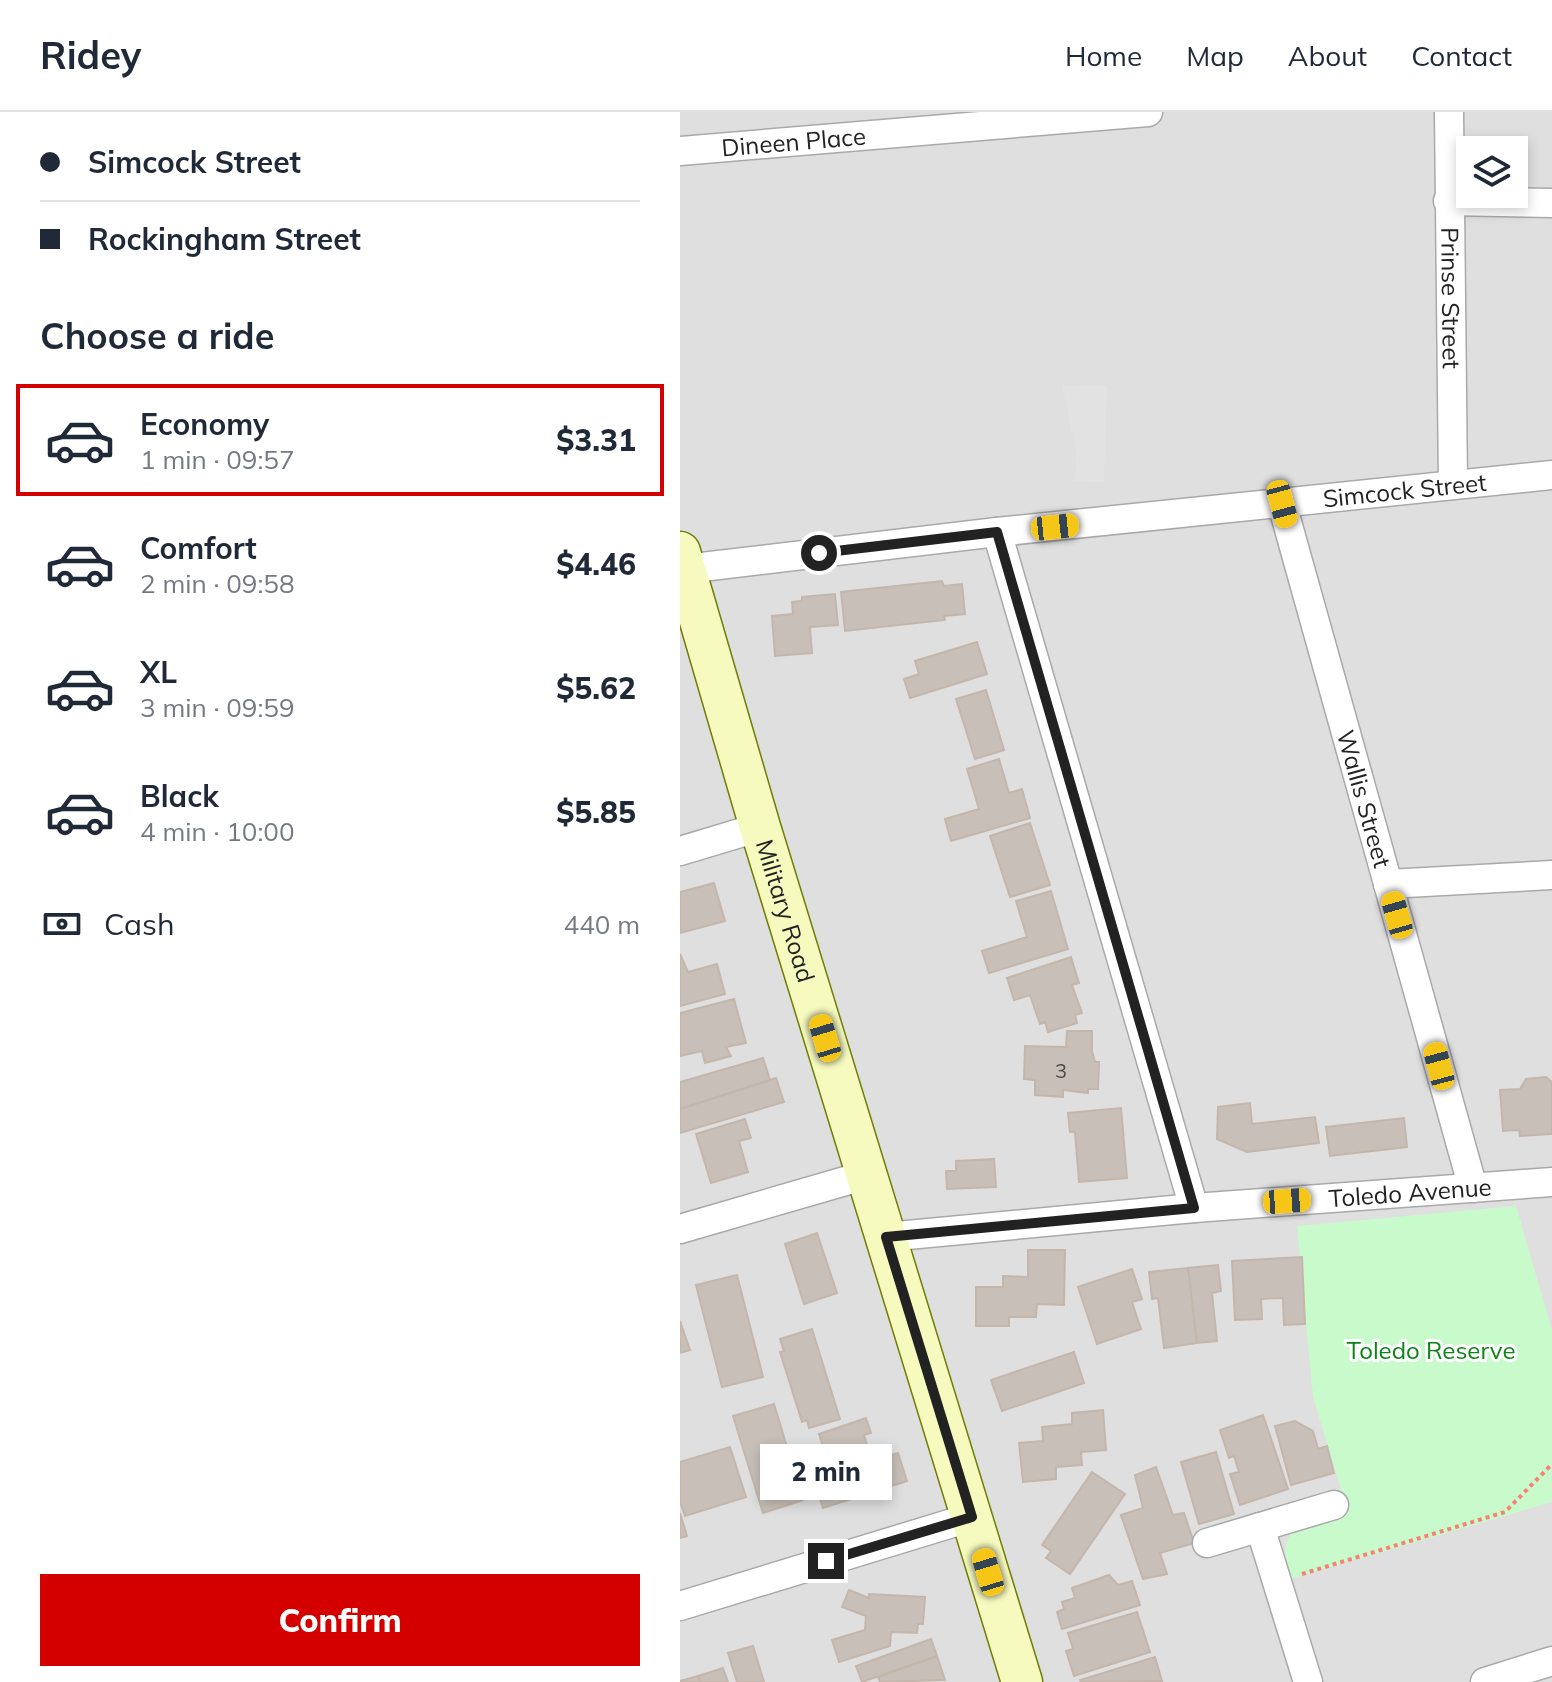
<!DOCTYPE html>
<html lang="en">
<head>
<meta charset="utf-8">
<style>
  body { margin:0; font-family:Mulish,sans-serif; background:#f2f2f3; color:#1f2937; height:100vh; display:flex; flex-direction:column; font-size:30px; white-space:nowrap }
  * { box-sizing:border-box; margin:0 }
  p { font-size:26px; color:#747a83 }
  .icon { flex:none; width:44px; height:44px; fill:none; stroke:currentColor; stroke-width:2; stroke-linecap:round; stroke-linejoin:round }
  .map { position:relative; flex:1; overflow:hidden }
  .panel { display:flex; flex-direction:column; background:#fff; width:680px }
  .panel>* { flex:none }
  .guide { display:grid; align-content:center; height:176px; padding:0 40px; background:#fff }
  .tools { position:absolute; left:776px; top:24px; display:grid; gap:16px }
  .tools a { display:grid; place-items:center; width:72px; height:72px; border-radius:0px; background:#fff; box-shadow:0 4px 12px #0003; font-size:40px }
  .end { position:absolute; width:36px; height:36px; margin:-18px; border:10px solid #222; background:#fff; box-shadow:0 0 0 4px #fff }
  .from { border-radius:50% }
  .bubble { position:absolute; height:56px; border-radius:0px; background:#fff; box-shadow:0 4px 12px #0003; font-size:26px; font-weight:800; line-height:56px; text-align:center }
  .car { position:absolute; width:24px; height:48px; margin:-24px -12px; border-radius:10px; box-shadow:0 0 6px 2px #0007; background:linear-gradient(#f5c518 24%,#345 0 40%,#f5c518 0 76%,#345 0 86%,#f5c518 0) }
  .guide b { display:flex; align-items:center; gap:28px; height:76px; font-size:30px }
  .guide b+b { border-top:2px solid #e0e1e3 }
  .guide i { width:20px; height:20px; background:#1f2937 }
  ul { padding:0; list-style:none }
  li { display:flex; align-items:center; gap:24px; height:112px; margin:0 16px 12px; padding:0 24px; border:4px solid transparent; border-radius:0px }
  li div { flex:1 }
  li b { display:block; font-size:30px }
  li em { font-style:normal; font-weight:800 }
  li.active { border-color:#d40000 }
  li>.icon { width:72px; height:72px; stroke-width:1.5 }
  h2 { padding:0 40px; font-size:36px; line-height:96px }
  .pay { display:flex; align-items:center; gap:20px; height:88px; padding:0 40px; font-size:30px }
  .pay p { margin-inline-start:auto }
  .action { display:flex; gap:16px; margin-top:auto; padding:16px 40px }
  .action a { flex:1; height:92px; border-radius:0px; background:#d40000; color:#fff; font-size:32px; font-weight:800; line-height:92px; text-align:center }
  header { display:flex; align-items:center; gap:48px; box-sizing:border-box; height:112px; padding:0 40px; background:#fff; border-bottom:2px solid #e0e1e3 }
  header strong { font-size:38px }
  nav { display:flex; gap:44px; margin-inline-start:auto; font-size:28px }
  main { display:flex; flex:1; min-height:0 }
  .map>svg:first-child { display:block }
  .residential { fill:#e0dfdf; fill-rule:evenodd }
  .park { fill:#c8facc }
  .parking { fill:#e2e2e2 }
  .building { fill:#c7bfb8; stroke:#c4b6ab; stroke-width:2 }
  .lines { fill:none; stroke-linecap:round; stroke-linejoin:round }
  .street-casing { stroke:#a9a9a9; stroke-width:31 }
  .secondary-casing { stroke:#707d05; stroke-width:43 }
  .path { stroke:#fa8072; stroke-width:4; stroke-dasharray:4 4; stroke-linecap:butt }
  .street { stroke:#fff; stroke-width:28 }
  .secondary { stroke:#f7fabf; stroke-width:40 }
  .route { stroke:#222; stroke-width:10 }
  .labels { text-anchor:middle; dominant-baseline:central; stroke-width:6; stroke-linejoin:round; paint-order:stroke }
  .number-label { font-size:20px; fill:#4b4948 }
  .street-label { font-size:24px; fill:#222; stroke:#fff }
  .park-label { font-size:24px; fill:#0c8416; stroke:#fff }
</style>
</head>
<body>
<header>
<strong>Ridey</strong>
<nav><a>Home</a><a>Map</a><a>About</a><a>Contact</a></nav>
</header>
<main>
<section class="panel">
<div class="guide">
<b><i class="from"></i>Simcock Street</b>
<b><i></i>Rockingham Street</b>
</div>
<h2>Choose a ride</h2>
<ul>
<li class="active"><svg class="icon" aria-label="car" viewBox="0 0 24 24"><path d="M5 17H2v-5l4-1 3-4h7l3 4 3 1v5h-3M9 17h6M6 11h13"/><circle cx="7" cy="17" r="2"/><circle cx="17" cy="17" r="2"/></svg><div><b>Economy</b><p>1 min · 09:57</p></div><em>$3.31</em></li>
<li><svg class="icon" aria-label="car" viewBox="0 0 24 24"><path d="M5 17H2v-5l4-1 3-4h7l3 4 3 1v5h-3M9 17h6M6 11h13"/><circle cx="7" cy="17" r="2"/><circle cx="17" cy="17" r="2"/></svg><div><b>Comfort</b><p>2 min · 09:58</p></div><em>$4.46</em></li>
<li><svg class="icon" aria-label="car" viewBox="0 0 24 24"><path d="M5 17H2v-5l4-1 3-4h7l3 4 3 1v5h-3M9 17h6M6 11h13"/><circle cx="7" cy="17" r="2"/><circle cx="17" cy="17" r="2"/></svg><div><b>XL</b><p>3 min · 09:59</p></div><em>$5.62</em></li>
<li><svg class="icon" aria-label="car" viewBox="0 0 24 24"><path d="M5 17H2v-5l4-1 3-4h7l3 4 3 1v5h-3M9 17h6M6 11h13"/><circle cx="7" cy="17" r="2"/><circle cx="17" cy="17" r="2"/></svg><div><b>Black</b><p>4 min · 10:00</p></div><em>$5.85</em></li>
</ul>
<div class="pay"><svg class="icon" aria-label="cash" viewBox="0 0 24 24"><path d="M3 7h18v10H3z"/><circle cx="12" cy="12" r="2"/></svg>Cash<p>440 m</p></div>
<div class="action"><a>Confirm</a></div>
</section>
<div class="map">
<svg width="872" height="1570" viewBox="0 0 872 1570">
  <rect width="100%" height="100%" fill="#f2efe9"/>
  <path class="residential" d="M0,0H872V1570H0ZM790,38H834V82H790Z"/>
  <path class="park" d="M836,1094L872,1218V1390L610,1467C592,1411 627,1412 667,1397L633,1285L617,1114Z"/>
  <path class="parking" d="M382,273L427,274L424,370L394,369L397,345Z"/>
  <path class="building" d="M262,469L264,474L282,472L285,502L264,504L265,508L165,519L161,480Z
    M155,482L158,513L130,515L132,541L95,544L92,504L113,502L112,490L122,489V485Z
    M297,530L307,562L230,586L224,567L239,562L235,549Z
    M306,578L324,638L295,647L276,587Z
    M319,647L329,681L342,677L350,706L271,729L265,707L299,697L287,657Z
    M350,711L370,773L330,785L310,724Z
    M34,771L45,809L0,821V780Z
    M371,779L388,837L309,861L302,839L347,825L336,789Z
    M0,842L8,860L37,852L45,882L0,894Z
    M391,845L399,871L392,873L402,901L395,903L397,911L368,920L365,910L360,912L350,883L334,888L327,866Z
    M54,887L66,931L46,935L51,944L25,951L22,939L0,944V901Z
    M387,919H412V939L415,950H419L418,977H408V981L383,978V985L355,983V968L344,967L345,934L386,935Z
    M83,946L90,968L0,997V970Z
    M866,965L872,970V1022L840,1024L839,1018L823,1019L820,978L840,977L846,967Z
    M96,966L104,990L0,1021V997Z
    M570,991L572,1012L635,1005L639,1031L567,1040L537,1027L538,995Z
    M441,996L447,1066L399,1070L395,1020H390L388,1001Z
    M724,1006L727,1035L650,1044L646,1015Z
    M65,1007L71,1026L59,1029L68,1060L31,1071L16,1022Z
    M314,1047L316,1075L267,1077L266,1059H276V1049Z
    M137,1121L157,1181L124,1192L105,1132Z
    M348,1138H385L384,1193L357,1192L356,1205H329V1214H296V1175H323V1164L348,1165Z
    M622,1145L625,1212L604,1213L603,1186L581,1187L582,1207L555,1208L552,1149Z
    M538,1153L541,1179L532,1181L537,1229L517,1231L508,1156Z
    M508,1156L517,1231L484,1236L478,1186L472,1187L469,1160Z
    M452,1157L462,1187L452,1190L461,1217L417,1232L398,1175Z
    M57,1163L83,1265L42,1275L16,1173Z
    M0,1209L10,1238L0,1241Z
    M132,1217L160,1307L129,1316L127,1308L122,1310L100,1240L104,1239L100,1227Z
    M394,1240L404,1271L322,1299L311,1268Z
    M94,1292L123,1388L83,1401L53,1304Z
    M423,1298L426,1338L401,1340L402,1353L376,1355V1367L343,1370L339,1331L363,1329L362,1315L392,1312V1301Z
    M583,1303L608,1377L560,1393L550,1362L559,1360L554,1344L549,1346L540,1318Z
    M186,1306L191,1321L184,1323L192,1349L218,1341L227,1369L143,1396L130,1355L161,1346L158,1338L145,1342L139,1322Z
    M615,1309L633,1319L638,1337L647,1334L654,1361L611,1373L595,1314Z
    M50,1335L66,1385L5,1404L0,1390V1350Z
    M536,1340L554,1402L519,1412L501,1350Z
    M476,1355L493,1403L504,1401L514,1431L480,1441L487,1462L463,1467L441,1403L463,1396L455,1363Z
    M412,1360L445,1382L390,1462L366,1446L371,1439L362,1433Z
    M0,1401L7,1424L0,1426Z
    M429,1463L438,1473L452,1469L460,1493L382,1517L377,1500L384,1497L382,1490L395,1486L392,1476Z
    M169,1478L189,1486V1482L245,1485L243,1512H238L237,1521L211,1520L210,1534L159,1550L152,1528L185,1518L186,1504L162,1495Z
    M457,1500L470,1540L394,1564L386,1539L393,1537L388,1521Z
    M251,1527L257,1544L182,1570L176,1554Z
    M73,1534L84,1570H57L48,1541Z
    M257,1544L265,1568L200,1570L198,1565Z
    M475,1545L482,1569L401,1570L400,1568Z
    M43,1556L48,1570H20L18,1564Z
    M18,1564L20,1570H0V1569Z"/>
  <g class="lines">
    <g class="street-casing">
      <g id="street">
        <path id="s1" d="M769,0L773,373"/>
        <path id="s2" d="M0,39L468,0"/>
        <path d="M768,89L872,91"/>
        <path id="s3" d="M602,392L793,1076"/>
        <path d="M317,420L514,1096"/>
        <path id="s4" d="M5,457L317,420L872,363"/>
        <path d="M0,739L80,715"/>
        <path d="M708,772L872,763"/>
        <path d="M0,1117L186,1063"/>
        <path id="s5" d="M206,1125L514,1096L872,1070"/>
        <path d="M580,1415L628,1570"/>
        <path d="M527,1431L654,1393"/>
        <path d="M0,1494L292,1405"/>
        <path d="M805,1570L872,1549"/>
      </g>
    </g>
    <g class="secondary-casing">
      <g id="secondary">
        <path id="s6" d="M0,440L80,715L342,1570"/>
      </g>
    </g>
    <path class="path" d="M622,1462L825,1400L872,1352"/>
    <use href="#street" class="street"/>
    <use href="#secondary" class="secondary"/>
  </g>
  <g class="lines">
    <path class="route" d="M139,441L317,420L514,1096L206,1125L292,1405L146,1449"/>
  </g>
  <g class="labels">
    <g class="number-label">
      <text x="381" y="958">3</text>
    </g>
    <g class="street-label">
      <text stroke="none"><textPath href="#s2" startOffset="114">Dineen Place</textPath></text>
      <text stroke="none"><textPath href="#s1" startOffset="186">Prinse Street</textPath></text>
      <text stroke="none"><textPath href="#s4" startOffset="724">Simcock Street</textPath></text>
      <text stroke="none"><textPath href="#s3" startOffset="306">Wallis Street</textPath></text>
      <text stroke="none"><textPath href="#s6" startOffset="374">Military Road</textPath></text>
      <text stroke="none"><textPath href="#s5" startOffset="526">Toledo Avenue</textPath></text>
    </g>
    <g class="park-label">
      <text x="751" y="1238">Toledo Reserve</text>
    </g>
  </g>
</svg>
<div class="tools">
<a><svg class="icon" aria-label="layers" viewBox="0 0 24 24"><path d="M12 4l9 5-9 5-9-5zM3 14l9 5 9-5"/></svg></a>
</div>
<i class="end from" style="left:139px;top:441px"></i>
<i class="end" style="left:146px;top:1449px"></i>
<div class="bubble" style="left:80px;top:1332px;width:132px">2 min</div>
<i class="car" style="left:602px;top:392px;rotate:165deg"></i>
<i class="car" style="left:375px;top:415px;rotate:84deg"></i>
<i class="car" style="left:717px;top:803px;rotate:344deg"></i>
<i class="car" style="left:145px;top:926px;rotate:343deg"></i>
<i class="car" style="left:759px;top:954px;rotate:345deg"></i>
<i class="car" style="left:607px;top:1089px;rotate:86deg"></i>
<i class="car" style="left:308px;top:1460px;rotate:343deg"></i>
</div>
</main>
</body>
</html>
